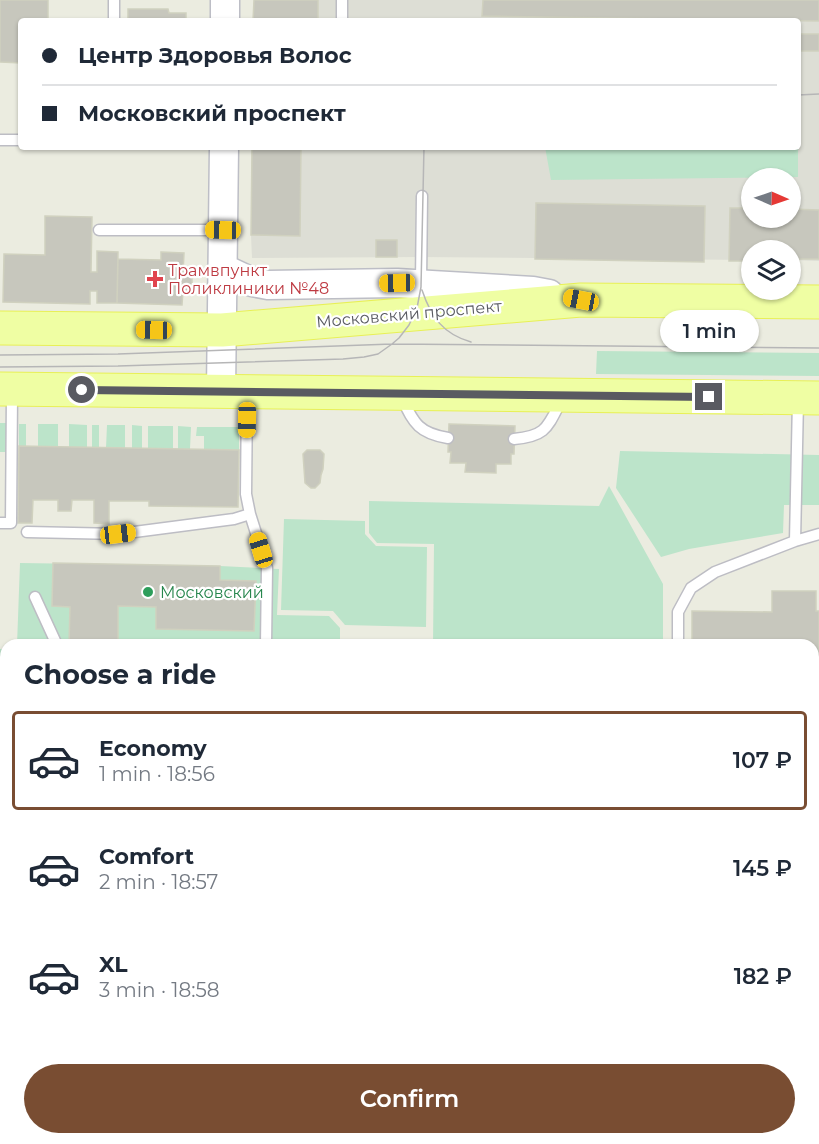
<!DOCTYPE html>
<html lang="en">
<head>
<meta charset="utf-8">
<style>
  body { margin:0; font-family:Montserrat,sans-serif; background:#f2f2f3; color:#1f2937; height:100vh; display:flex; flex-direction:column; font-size:22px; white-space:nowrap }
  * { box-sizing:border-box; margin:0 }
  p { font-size:20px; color:#747a83 }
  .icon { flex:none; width:33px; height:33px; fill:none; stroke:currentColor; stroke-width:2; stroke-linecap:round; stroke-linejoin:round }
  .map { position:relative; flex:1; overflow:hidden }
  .sheet { position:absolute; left:0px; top:639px; width:819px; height:506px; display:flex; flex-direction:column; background:#fff; border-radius:18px 18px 0 0; box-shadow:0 2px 4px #0004 }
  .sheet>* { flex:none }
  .top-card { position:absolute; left:18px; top:18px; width:783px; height:132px; border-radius:6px; box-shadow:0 2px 4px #0004; display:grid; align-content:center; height:132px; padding:0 24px; background:#fff }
  .needle { width:39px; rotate:92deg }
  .buttons { position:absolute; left:741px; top:168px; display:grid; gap:12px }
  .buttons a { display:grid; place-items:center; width:60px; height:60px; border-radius:50%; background:#fff; box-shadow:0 2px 4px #0004; font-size:30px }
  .end { position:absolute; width:27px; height:27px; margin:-14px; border:8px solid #595a61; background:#fff; box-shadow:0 0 0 3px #fff }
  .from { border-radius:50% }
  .bubble { position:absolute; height:42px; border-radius:21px; background:#fff; box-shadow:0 2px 4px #0004; font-size:20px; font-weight:600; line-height:42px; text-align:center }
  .car { position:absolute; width:18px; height:36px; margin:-18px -9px; border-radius:8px; box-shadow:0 0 4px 2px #0007; background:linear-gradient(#f5c518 24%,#345 0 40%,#f5c518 0 76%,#345 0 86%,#f5c518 0) }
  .top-card b { display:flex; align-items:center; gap:21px; height:57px; font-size:22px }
  .top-card b+b { border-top:2px solid #e0e1e3 }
  .top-card i { width:15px; height:15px; background:#1f2937 }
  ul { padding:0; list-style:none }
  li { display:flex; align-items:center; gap:18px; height:99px; margin:0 12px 9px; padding:0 12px; border:3px solid transparent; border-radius:6px }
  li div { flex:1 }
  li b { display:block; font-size:22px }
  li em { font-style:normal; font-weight:600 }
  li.on { border-color:#794d32 }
  li>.icon { width:54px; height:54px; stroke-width:1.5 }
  h2 { padding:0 24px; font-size:27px; line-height:72px }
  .cta { display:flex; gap:12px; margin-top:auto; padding:12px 24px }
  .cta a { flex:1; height:69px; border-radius:36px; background:#794d32; color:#fff; font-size:24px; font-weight:600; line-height:69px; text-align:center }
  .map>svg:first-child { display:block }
  .industrial { fill:#ddded5; fill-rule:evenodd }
  .green { fill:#bce4ca }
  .building { fill:#c7c7bd; stroke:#d0d1bf; stroke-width:1.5 }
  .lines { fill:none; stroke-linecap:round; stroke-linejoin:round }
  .lane-casing { stroke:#bdbdc4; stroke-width:13 }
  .secondary-casing { stroke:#bdbec6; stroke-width:31 }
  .primary-casing { stroke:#e8f056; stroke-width:35 }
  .lane { stroke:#fff; stroke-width:10 }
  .secondary { stroke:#fff; stroke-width:28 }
  .primary { stroke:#effea3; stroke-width:33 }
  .tram { stroke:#b6b6b7; stroke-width:1.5 }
  .route { stroke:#595a61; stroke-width:8 }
  .health-dot { fill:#e0444e; stroke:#fff; stroke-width:2 }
  .leisure-dot { fill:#2e9e5b; stroke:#fff; stroke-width:2 }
  .labels { text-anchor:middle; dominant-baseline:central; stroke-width:4.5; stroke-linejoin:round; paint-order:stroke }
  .health-label { font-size:16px; fill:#be3a42; stroke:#fff; text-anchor:start }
  .street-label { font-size:16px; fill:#595a61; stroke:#fff }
  .leisure-label { font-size:16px; fill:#27864d; stroke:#fff; text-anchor:start }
</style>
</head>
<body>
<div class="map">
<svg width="819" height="1144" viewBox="0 0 819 1144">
  <rect width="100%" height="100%" fill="#ebece0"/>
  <path class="industrial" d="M254,0H819V261L791,260L790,250H752L751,260L421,257L252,258L251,235L252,147H798V21H253ZM752,178H790V218H752Z"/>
  <path class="green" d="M545,147H798V177L551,180Z
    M597,351L819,353V376L596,374Z
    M0,423H7V452H0Z
    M19,424H26V446H19Z
    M38,424H58V447H38Z
    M69,424L87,425V447H69Z
    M92,425H99V447H92Z
    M107,425H125V448H106Z
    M132,425L142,426V448H132Z
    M148,426H173V449L148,448Z
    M178,426L191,427L190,449H178Z
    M197,427H239V450L204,449V436H196Z
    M620,451L819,455V505H784L783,533L689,549L661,557L616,488Z
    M609,486L663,584V645H433L434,544L377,543L369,533V501L599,506Z
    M284,519L365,521V534L376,546L427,547L426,627L345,625L333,611L281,610Z
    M20,563L220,566L279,569L277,615L329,616L340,628V645H17Z
    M0,649H6V1077H0Z
    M813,729H819V880L813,879V828C819,821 818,813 813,805Z
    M813,1016H819V1144H67V1138H813Z"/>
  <path class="building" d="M0,0H48V21H21V63L0,62Z
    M254,0H318V21H253Z
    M483,0H819V21L482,16Z
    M128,9H168L169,13H186V21H128Z
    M798,34H819V51H798Z
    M252,147H301L300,236L251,235Z
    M536,203L705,206L704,262L535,259Z
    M730,208H752V218H790V209L819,210V259H790V250H752V261H729Z
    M45,216L92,217L91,272H97V251L118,252L117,303H97V291H90V304L3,302L4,254L45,255Z
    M376,240H397V257H376Z
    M161,252L184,253L183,274H192V291H183L182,305L117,303L118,259L161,260Z
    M449,424L515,426L514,454H511V464H496V473L465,472L466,463H450L451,452H448Z
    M19,446L239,450L238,507L149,506V501H109V524L94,523V500H72L71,511H58V500H33L32,523H18Z
    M307,450H320L324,454L323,469L321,475L320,483L315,488H311L305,483L303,454Z
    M53,563L220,566V580L256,581L254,631L156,629V607L118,606V645H69L70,607L52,606Z
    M772,591H816V611H819V675H813V645H692V611L772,612Z
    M813,893H819V942H813Z
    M813,982H819V1016H813Z"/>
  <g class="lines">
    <g class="lane-casing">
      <path id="lane" d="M114,0V21
        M342,21V0
        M0,140H21
        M99,230H222
        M421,282L422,196
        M247,396L246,494L250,514L267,568L266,645
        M401,397C414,423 418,433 448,438
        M514,439C546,436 547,428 561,401
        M0,523H11L12,393
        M27,532L119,534L234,519L250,514
        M795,541L798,400
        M35,597L57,645
        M678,645V612L691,588L715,572L795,541L819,534
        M813,717H819
        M813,966H819"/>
    </g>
    <g class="secondary-casing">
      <path id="secondary" d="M225,21V0
        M222,268L252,282L268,285L397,283L533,291L549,294
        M221,391L224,147"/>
    </g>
    <g class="primary-casing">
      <path id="primary" d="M0,328L222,330L581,300L819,302
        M0,389L819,398"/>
    </g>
    <use href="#lane" class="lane"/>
    <use href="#secondary" class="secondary"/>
    <use href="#primary" class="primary"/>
    <path class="tram" d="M798,95L819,94
      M422,290C431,317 443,334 471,342
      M0,355L118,354L392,344L819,348
      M0,367L118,366L343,359L364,357L378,354L392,344L399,338L409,325L417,308L421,287L424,147"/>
  </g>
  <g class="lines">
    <path class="route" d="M82,390L709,397"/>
  </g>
  <path class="health-dot" d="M152 270h6v6h6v6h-6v6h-6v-6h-6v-6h6z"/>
  <circle class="leisure-dot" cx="148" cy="592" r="6"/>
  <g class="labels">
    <g class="health-label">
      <text x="168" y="270">Трамвпункт<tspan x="168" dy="18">Поликлиники №48</tspan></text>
    </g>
    <g class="street-label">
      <text transform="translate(409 314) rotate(-5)">Московский проспект</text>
    </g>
    <g class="leisure-label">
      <text x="160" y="592">Московский</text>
    </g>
  </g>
</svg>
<div class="buttons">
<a><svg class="needle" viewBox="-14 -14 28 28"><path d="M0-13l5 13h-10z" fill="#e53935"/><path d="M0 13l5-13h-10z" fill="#747a83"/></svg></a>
<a><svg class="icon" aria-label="layers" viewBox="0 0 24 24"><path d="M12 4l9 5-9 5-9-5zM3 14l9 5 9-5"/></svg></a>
</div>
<i class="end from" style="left:82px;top:390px"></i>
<i class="end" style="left:709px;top:397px"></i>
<div class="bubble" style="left:660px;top:310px;width:99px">1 min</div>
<i class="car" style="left:223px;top:230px;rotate:271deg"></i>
<i class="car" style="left:397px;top:283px;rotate:269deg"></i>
<i class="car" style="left:581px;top:300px;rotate:281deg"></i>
<i class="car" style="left:154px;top:330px;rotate:271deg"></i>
<i class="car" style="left:247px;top:420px;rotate:181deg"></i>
<i class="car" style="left:118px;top:534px;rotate:83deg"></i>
<i class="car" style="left:261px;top:550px;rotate:343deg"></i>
<div class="top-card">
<b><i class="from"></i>Центр Здоровья Волос</b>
<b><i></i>Московский проспект</b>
</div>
<section class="sheet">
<h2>Choose a ride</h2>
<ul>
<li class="on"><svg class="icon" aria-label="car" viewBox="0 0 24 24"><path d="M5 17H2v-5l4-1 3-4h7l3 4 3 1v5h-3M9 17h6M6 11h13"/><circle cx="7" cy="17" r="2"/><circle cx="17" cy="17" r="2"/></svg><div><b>Economy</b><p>1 min · 18:56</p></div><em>107 ₽</em></li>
<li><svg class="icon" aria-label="car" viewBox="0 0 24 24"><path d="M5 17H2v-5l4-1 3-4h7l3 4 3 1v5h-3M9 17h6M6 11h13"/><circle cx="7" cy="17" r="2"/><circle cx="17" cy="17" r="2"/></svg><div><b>Comfort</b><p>2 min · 18:57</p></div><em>145 ₽</em></li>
<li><svg class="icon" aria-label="car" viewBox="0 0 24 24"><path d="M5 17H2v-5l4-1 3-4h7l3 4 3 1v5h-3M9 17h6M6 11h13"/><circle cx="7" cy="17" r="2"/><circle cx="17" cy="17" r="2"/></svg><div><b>XL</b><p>3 min · 18:58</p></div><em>182 ₽</em></li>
</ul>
<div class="cta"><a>Confirm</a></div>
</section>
</div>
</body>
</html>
